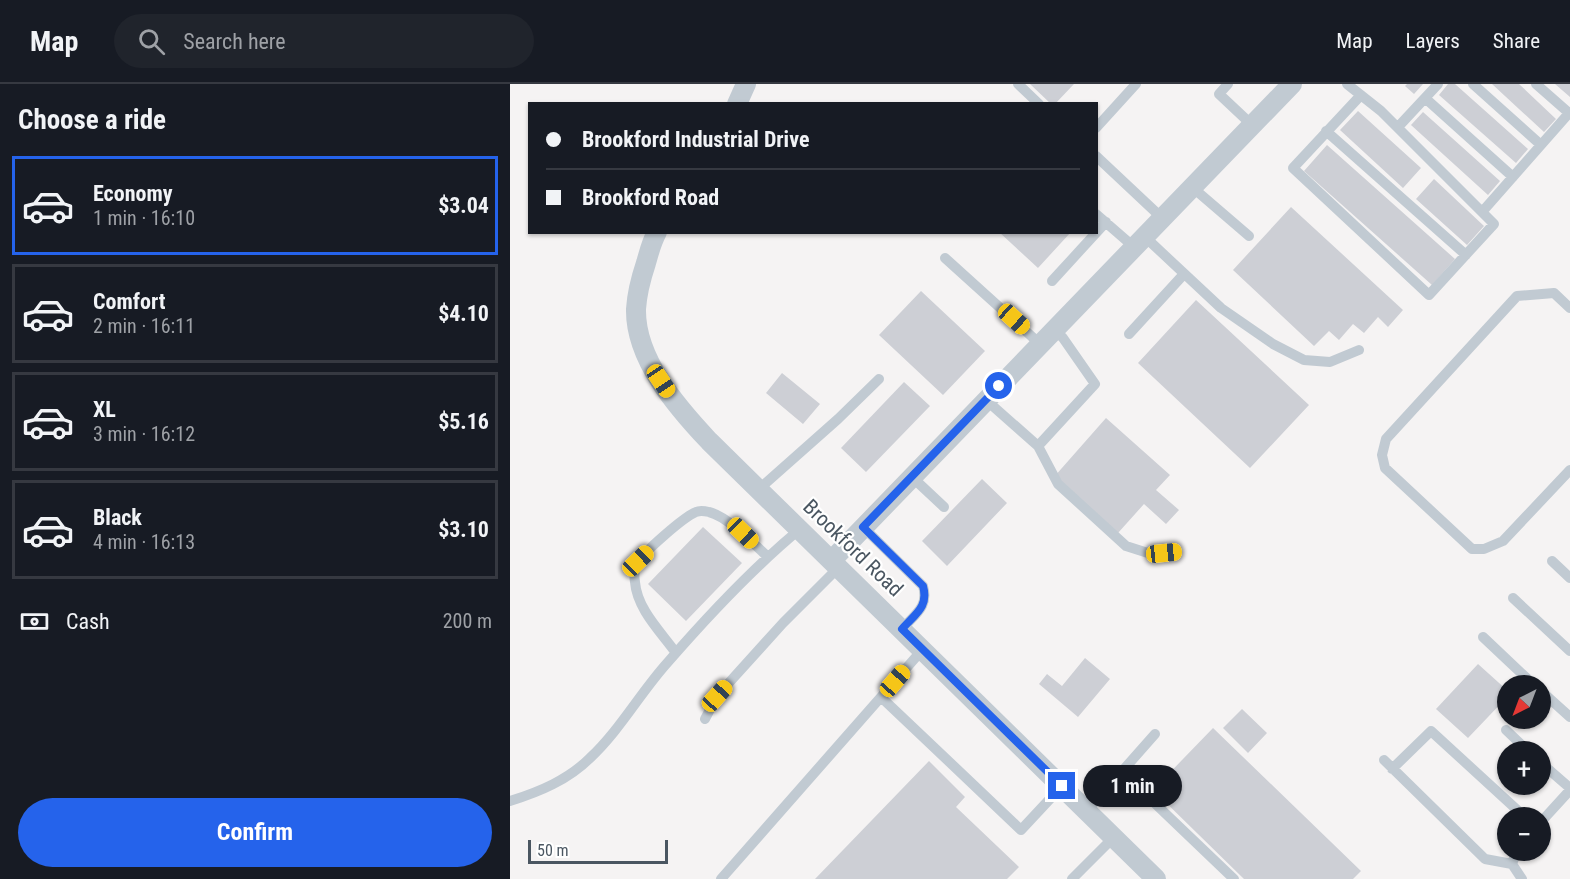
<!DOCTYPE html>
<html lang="en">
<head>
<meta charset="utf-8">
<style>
  body { margin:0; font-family:"Roboto Condensed",sans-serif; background:#20242c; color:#f1f3f6; height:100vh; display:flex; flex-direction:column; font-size:22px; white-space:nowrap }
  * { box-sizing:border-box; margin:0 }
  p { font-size:20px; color:#9ea1a6 }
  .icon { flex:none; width:33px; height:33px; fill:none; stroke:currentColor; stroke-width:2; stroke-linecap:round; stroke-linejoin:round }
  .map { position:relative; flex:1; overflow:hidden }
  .drawer { display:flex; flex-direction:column; background:#171b24; width:510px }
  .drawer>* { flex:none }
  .guide { position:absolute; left:18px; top:18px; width:570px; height:132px; border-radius:0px; box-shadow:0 2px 4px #0004; display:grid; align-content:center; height:132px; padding:0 18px; background:#171b24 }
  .needle { width:39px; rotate:222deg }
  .controls { position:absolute; left:987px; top:591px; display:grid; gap:12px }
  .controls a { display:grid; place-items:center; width:54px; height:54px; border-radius:50%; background:#171b24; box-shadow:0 2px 4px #0004; font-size:30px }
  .scale { position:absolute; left:18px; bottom:15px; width:140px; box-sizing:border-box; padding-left:6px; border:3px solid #4a5661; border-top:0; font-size:16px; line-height:21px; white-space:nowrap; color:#4a5661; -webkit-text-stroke:4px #fff; paint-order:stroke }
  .end { position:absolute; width:27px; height:27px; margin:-14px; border:8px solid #2563eb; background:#fff; box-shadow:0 0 0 3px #fff }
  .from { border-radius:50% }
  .bubble { position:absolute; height:42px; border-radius:21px; background:#171b24; box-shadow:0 2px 4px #0004; font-size:20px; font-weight:700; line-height:42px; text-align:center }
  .car { position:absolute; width:18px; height:36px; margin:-18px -9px; border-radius:8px; box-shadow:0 0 4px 2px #0007; background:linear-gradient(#f5c518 24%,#345 0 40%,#f5c518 0 76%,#345 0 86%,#f5c518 0) }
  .guide b { display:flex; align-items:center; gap:21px; height:57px; font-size:22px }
  .guide b+b { border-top:2px solid #363941 }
  .guide i { width:15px; height:15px; background:#f1f3f6 }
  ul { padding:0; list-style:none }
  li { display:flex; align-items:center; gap:18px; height:99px; margin:0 12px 9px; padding:0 6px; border:3px solid #363941; border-radius:0px }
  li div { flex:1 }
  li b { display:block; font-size:22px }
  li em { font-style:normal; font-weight:700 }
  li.on { border-color:#2563eb }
  li>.icon { width:54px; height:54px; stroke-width:1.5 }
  h2 { padding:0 18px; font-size:27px; line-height:72px }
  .pay { display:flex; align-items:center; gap:15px; height:66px; padding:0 18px; font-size:22px }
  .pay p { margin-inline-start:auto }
  .primary-button { display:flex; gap:12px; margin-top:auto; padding:12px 18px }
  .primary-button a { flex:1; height:69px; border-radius:36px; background:#2563eb; color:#fff; font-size:24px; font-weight:700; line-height:69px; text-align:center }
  header { display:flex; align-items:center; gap:36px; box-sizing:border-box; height:84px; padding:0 30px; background:#171b24; border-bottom:2px solid #363941 }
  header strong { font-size:28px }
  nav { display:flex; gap:33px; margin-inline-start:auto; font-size:21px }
  .search { width:420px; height:54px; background:#20242c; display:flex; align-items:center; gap:15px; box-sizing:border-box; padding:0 21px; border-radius:33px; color:#9ea1a6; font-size:22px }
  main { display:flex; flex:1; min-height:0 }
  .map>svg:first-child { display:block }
  .building { fill:#cdcfd5 }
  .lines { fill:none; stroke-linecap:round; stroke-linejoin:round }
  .lane { stroke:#c1cad2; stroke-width:10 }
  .street { stroke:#c1cad2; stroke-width:20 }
  .route { stroke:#2563eb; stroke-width:8 }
  .labels { text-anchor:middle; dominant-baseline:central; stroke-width:4.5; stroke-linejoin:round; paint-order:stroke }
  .street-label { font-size:21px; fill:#4a5661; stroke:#fff }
</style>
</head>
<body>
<header>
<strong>Map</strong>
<div class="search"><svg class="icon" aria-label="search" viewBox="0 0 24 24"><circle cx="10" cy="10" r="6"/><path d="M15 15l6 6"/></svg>Search here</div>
<nav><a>Map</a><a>Layers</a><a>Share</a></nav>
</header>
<main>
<section class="drawer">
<h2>Choose a ride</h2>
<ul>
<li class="on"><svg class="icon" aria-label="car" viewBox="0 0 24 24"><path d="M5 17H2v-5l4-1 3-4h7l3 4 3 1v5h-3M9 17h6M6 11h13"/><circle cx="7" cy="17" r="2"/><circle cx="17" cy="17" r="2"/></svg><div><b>Economy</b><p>1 min · 16:10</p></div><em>$3.04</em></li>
<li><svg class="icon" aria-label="car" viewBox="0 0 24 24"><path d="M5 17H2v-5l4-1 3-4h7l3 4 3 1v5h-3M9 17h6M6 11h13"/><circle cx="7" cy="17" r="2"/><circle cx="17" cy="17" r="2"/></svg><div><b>Comfort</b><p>2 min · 16:11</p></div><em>$4.10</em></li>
<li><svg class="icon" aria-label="car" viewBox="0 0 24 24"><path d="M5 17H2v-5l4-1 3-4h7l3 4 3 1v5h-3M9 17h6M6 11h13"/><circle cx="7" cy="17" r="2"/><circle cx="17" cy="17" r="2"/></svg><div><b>XL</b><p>3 min · 16:12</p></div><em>$5.16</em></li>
<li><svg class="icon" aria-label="car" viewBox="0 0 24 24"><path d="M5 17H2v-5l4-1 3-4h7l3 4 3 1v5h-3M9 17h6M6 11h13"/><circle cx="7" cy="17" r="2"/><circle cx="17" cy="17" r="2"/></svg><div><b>Black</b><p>4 min · 16:13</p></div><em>$3.10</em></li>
</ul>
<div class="pay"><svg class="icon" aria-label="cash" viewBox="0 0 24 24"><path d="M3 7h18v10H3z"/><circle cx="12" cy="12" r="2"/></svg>Cash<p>200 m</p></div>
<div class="primary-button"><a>Confirm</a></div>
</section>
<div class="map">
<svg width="1060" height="795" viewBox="0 0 1060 795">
  <rect width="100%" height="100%" fill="#f5f3f3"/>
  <path class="building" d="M520,0H564L545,20H541Z
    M897,0H913L904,10L895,2Z
    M938,0H945L1018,65L1006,79L929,11Z
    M982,0H1009L1046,35L1034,48Z
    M1045,0H1060V13Z
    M848,27L911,84L893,104L830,46Z
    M913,28L990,97L978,111L901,41Z
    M817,61L945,175L922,201L794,87Z
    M924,95L974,142L957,161L906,115Z
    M781,123L893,226L878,243L868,233L854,249L843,240L829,256L819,247L804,262L723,186Z
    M489,148H561L528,184Z
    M411,207L475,267L433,311L369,251Z
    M686,216L799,321L740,384L628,279Z
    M272,289L310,320L293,340L256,309Z
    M394,298L420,322L356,388L331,364Z
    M596,334L660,391L646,406L669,426L656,440L634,420L608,449L544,393Z
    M472,395L497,419L437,482L412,457Z
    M193,443L232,479L176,537L138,500Z
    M575,574L600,595L568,633L529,600L537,590L552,602Z
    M968,580L998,607V612L958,654L926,625Z
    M732,625L757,649L738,669L713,644Z
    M703,644L851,787L843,795H734L643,706Z
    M419,677L455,713L446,723L509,783L497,795H305Z"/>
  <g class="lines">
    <path class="lane" d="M508,0L529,20
      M718,0L709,10L742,41
      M837,0L871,27L984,140L919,211L783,84L851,11
      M963,0L1031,61
      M1026,0L1059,29
      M915,14L1003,93
      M888,43L928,0
      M586,44L626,0
      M816,47L956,171
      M586,72L652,134
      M682,103L739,152
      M972,128L1060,28
      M586,130L624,163
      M634,152L711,224L763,260L794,276L820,278L849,266
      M435,174L530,260
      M542,197L596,138
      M1060,224L1044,209L1007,212L876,355L872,371L875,384L962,465H974L993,457L1060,386
      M619,250L674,190
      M476,316L528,362L585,300L553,254L544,245
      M528,362L548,400L616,462L641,470L667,468
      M402,393L434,423
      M249,405L328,335L369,295
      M353,443L413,502C419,523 405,530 392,545
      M1042,477L1060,494
      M1003,514L1060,567
      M973,553L1025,602
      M413,565L371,613L511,746L552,702
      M166,569C151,548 127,525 125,498C124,492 124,485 127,480C132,469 174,433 186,428C190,426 195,427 199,428C217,432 244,460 258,473
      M1030,606L1060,633
      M195,635L207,612L273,539L329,483
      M996,646L1019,668
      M874,676L975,775L1002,780
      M1030,678L1060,704
      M882,685L921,647L1016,734
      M612,688L724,795
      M0,717C29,708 58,696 80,674C110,646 130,609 158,578C198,532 243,484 290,445
      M577,727L645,650
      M1030,739L1060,706
      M1007,766L1002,780L1012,795
      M211,795L371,613
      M562,795L604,753"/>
    <path class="street" d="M227,20L236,0
      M147,148C141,159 139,169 136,179C131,194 127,209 126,225C125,275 167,323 199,357L646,795
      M322,476L782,0"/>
  </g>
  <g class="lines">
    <path class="route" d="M489,302L353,443L413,502C419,523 405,530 392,545L552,702"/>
  </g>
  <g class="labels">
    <g class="street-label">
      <text transform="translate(343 464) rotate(44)">Brookford Road</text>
    </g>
  </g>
</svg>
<div class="controls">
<a><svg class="needle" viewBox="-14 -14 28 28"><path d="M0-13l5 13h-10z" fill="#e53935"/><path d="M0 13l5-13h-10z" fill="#9ea1a6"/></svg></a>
<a>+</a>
<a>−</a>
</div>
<div class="scale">50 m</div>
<i class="end from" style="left:489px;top:302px"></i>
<i class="end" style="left:552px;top:702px"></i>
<div class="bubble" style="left:573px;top:681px;width:99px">1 min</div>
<i class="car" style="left:504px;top:235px;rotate:132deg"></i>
<i class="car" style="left:151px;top:297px;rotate:146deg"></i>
<i class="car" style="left:233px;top:449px;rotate:134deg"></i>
<i class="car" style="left:654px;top:469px;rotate:84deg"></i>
<i class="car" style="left:128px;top:477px;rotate:46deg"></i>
<i class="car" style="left:385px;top:597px;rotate:41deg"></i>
<i class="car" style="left:207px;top:612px;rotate:42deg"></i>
<div class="guide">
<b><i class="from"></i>Brookford Industrial Drive</b>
<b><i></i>Brookford Road</b>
</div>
</div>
</main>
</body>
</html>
